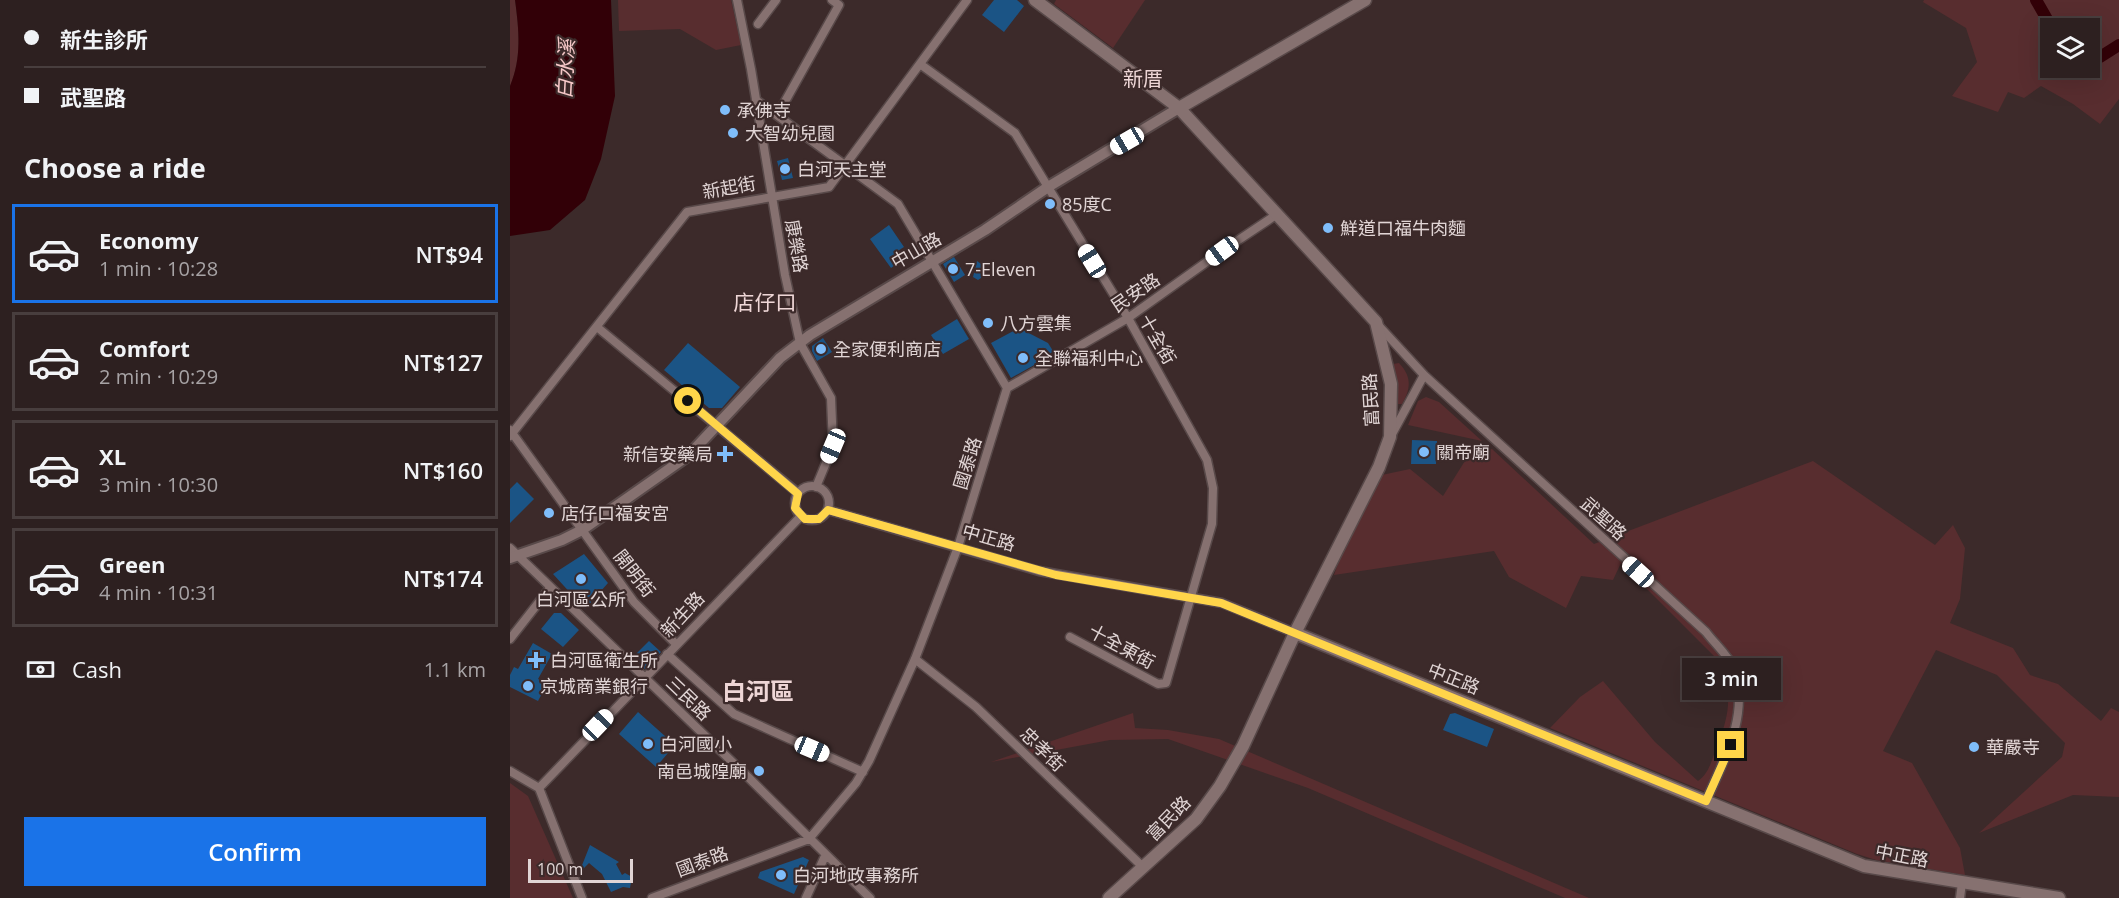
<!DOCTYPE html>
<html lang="en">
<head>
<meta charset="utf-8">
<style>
  body { margin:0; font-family:"Open Sans","Noto Sans TC",sans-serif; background:#392d2d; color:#f1f3f6; height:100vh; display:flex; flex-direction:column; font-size:22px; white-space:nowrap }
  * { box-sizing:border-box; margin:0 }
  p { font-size:20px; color:#a7a3a5 }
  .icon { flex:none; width:33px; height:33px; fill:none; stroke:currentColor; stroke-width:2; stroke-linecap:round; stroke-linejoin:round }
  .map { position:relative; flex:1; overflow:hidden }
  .drawer { display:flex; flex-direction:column; background:#2d2020; width:510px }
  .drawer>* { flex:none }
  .banner { display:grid; align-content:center; height:132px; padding:0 24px; background:#2d2020 }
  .controls { position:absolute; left:1530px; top:18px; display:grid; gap:12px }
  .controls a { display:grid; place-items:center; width:60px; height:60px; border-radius:0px; background:#2d2020; box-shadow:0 6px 24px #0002,0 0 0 2px #483e3e; font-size:30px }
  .scale { position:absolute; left:18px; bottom:15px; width:105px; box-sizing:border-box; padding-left:6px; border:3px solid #e1d5d5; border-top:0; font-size:16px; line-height:21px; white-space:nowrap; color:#e1d5d5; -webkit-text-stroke:4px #3c2a2a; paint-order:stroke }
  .end { position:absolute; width:27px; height:27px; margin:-14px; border:8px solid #ffd54a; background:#111; box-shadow:0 0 0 3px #111 }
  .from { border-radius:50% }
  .bubble { position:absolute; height:42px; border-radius:0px; background:#2d2020; box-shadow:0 6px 24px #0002,0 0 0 2px #483e3e; font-size:20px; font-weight:600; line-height:42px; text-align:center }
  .car { position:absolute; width:18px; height:36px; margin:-18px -9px; border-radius:8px; box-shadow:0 0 4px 2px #0007; background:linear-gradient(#fff 24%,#345 0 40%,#fff 0 76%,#345 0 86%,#fff 0) }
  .banner b { display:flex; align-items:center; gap:21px; height:57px; font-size:22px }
  .banner b+b { border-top:2px solid #483e3e }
  .banner i { width:15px; height:15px; background:#f1f3f6 }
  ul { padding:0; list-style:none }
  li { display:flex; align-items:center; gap:18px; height:99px; margin:0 12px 9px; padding:0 12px; border:3px solid #483e3e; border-radius:0px }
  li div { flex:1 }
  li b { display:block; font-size:22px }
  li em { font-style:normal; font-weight:600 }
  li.current { border-color:#1a73e8 }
  li>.icon { width:54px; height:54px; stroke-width:1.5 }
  h2 { padding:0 24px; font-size:27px; line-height:72px }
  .pay { display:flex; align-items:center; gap:15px; height:66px; padding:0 24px; font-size:22px }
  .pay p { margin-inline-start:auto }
  .primary-button { display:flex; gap:12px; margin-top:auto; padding:12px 24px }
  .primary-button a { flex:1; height:69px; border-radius:0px; background:#1a73e8; color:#fff; font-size:24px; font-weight:600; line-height:69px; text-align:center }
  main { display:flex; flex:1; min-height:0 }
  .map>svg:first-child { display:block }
  .green { fill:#582d2f; fill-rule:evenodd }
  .water { fill:#320007 }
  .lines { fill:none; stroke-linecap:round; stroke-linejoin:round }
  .river { stroke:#320007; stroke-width:12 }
  .building { fill:#1b5485 }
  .minor-casing { stroke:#584949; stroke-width:11 }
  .tertiary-casing { stroke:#584949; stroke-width:14 }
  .secondary-casing { stroke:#584949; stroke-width:15 }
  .minor { stroke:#867170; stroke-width:8 }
  .tertiary { stroke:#867170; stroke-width:10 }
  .secondary { stroke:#867170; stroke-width:12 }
  .route { stroke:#ffd54a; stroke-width:8 }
  .poi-dot { fill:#7fbdfa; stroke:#3c2a2a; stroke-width:2 }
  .labels { text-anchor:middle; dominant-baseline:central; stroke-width:4.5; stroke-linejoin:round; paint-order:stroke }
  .poi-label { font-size:18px; fill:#e1d5d5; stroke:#3c2a2a; text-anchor:start }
  .street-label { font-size:18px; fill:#e1d5d5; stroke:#3c2a2a }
  .water-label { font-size:20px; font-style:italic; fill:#f6c8c8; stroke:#3c2a2a }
  .neighbourhood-label { font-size:20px; fill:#eed6d6; stroke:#3c2a2a }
  .quarter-label { font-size:21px; fill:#eed6d6; stroke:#3c2a2a }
  .district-label { font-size:24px; font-weight:bold; fill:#eed6d6; stroke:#3c2a2a }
</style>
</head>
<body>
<main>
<section class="drawer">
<div class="banner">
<b><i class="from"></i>新生診所</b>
<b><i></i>武聖路</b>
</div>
<h2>Choose a ride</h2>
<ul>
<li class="current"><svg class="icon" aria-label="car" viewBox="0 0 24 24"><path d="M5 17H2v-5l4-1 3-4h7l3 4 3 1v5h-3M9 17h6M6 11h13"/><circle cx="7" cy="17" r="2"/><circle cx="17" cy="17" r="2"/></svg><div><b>Economy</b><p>1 min · 10:28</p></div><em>NT$94</em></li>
<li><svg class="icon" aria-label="car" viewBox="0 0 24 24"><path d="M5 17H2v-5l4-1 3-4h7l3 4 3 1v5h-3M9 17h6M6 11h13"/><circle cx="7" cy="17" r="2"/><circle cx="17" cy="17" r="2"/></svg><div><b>Comfort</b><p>2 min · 10:29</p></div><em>NT$127</em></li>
<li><svg class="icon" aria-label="car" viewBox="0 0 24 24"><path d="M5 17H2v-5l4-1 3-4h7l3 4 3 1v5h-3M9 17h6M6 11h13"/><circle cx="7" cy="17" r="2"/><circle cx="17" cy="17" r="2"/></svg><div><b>XL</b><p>3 min · 10:30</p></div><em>NT$160</em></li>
<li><svg class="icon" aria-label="car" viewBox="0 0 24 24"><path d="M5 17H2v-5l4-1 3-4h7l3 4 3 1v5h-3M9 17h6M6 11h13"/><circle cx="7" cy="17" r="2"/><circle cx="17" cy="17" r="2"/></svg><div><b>Green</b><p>4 min · 10:31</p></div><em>NT$174</em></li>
</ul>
<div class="pay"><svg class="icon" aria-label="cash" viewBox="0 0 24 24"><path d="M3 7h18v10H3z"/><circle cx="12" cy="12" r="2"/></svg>Cash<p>1.1 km</p></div>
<div class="primary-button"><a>Confirm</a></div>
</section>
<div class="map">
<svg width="1609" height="898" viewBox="0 0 1609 898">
  <rect width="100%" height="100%" fill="#3c2a2a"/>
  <path class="green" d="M0,0H5C9,30 12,58 0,86Z
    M108,0H221L231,45L206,50L170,29L109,31Z
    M546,0H635L603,48L544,4Z
    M1414,0H1609V99L1590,124L1563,104L1531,86L1514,98L1498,92L1488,112L1442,96L1467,62L1456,28L1413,2ZM1580,28V68H1540V28Z
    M889,363C902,377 901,388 892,404H886L883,364Z
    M916,397L929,402L972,441L898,425L908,401Z
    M982,449L1084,544L1303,461L1425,545L1443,525L1455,548L1450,599L1440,623L1503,648L1520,675L1548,684L1591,721L1601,708L1609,712V797L1563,795L1469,833L1552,757L1555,743L1487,675L1426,650L1373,751L1402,763L1450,848L1455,875L1366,860L1347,854L1040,728L1070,697L1093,681L1145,742L1188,781C1199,773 1201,762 1206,749C1220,714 1225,690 1204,656L1111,563L1103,580L1071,576L1056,608L999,577L984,551L824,575L845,514L867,476L900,469L933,496L958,456Z
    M623,713L625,728L658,730L709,739L1079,898H1055L798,788L658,739L600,740L481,762Z
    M0,783L18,796L63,898H0Z"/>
  <path class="water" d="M5,0H101L105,96L91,159L75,200L40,230L0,236V86C12,58 9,30 5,0Z"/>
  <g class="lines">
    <path class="river" d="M1526,0L1542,28
      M1580,54L1590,57L1609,45"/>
  </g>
  <path class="building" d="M484,0H507L514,6L494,32L472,15Z
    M278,158L283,178L272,180L267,161Z
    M379,225L394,247L386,252L392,260L381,268L360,239Z
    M444,257L455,275L444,282L433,264Z
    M467,261L481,271L468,280L463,277Z
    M447,319L459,339L433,354L421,335Z
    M509,328L538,343L543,351L535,359L501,378L481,343Z
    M313,338L322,352L307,361L302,351V346Z
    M178,343L230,387L212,408H199L154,370Z
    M902,440L927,441L926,464H901Z
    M7,482L24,499L0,523V489Z
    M74,554L98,583L75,609L43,574Z
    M44,613H51L69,630L53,647L31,629Z
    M139,641L151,652L135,669L123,657Z
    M23,643L42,654L28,679L37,684L28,701L0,687V675L4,667L8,669Z
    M128,712L165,745L146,767L109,734Z
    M945,713L984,729L977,747L933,730L940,714Z
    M80,845L109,862L106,864L112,875L115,873L122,877L120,888L113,887L101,892L92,874L79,863L69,873Z
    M293,857L299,860L284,894L248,878L250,872Z"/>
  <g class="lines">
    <g class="minor-casing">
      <path id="minor" d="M227,0L241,69L275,275L290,343L321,398L323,446L306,487
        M248,24L266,0
        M410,64L505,133L618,318L697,460L703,488L702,524L656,683L648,684L560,637
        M268,114L329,5L322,0
        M868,325L914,375L1196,632C1204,643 1219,656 1224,669C1240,714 1214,760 1196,801
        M87,327L288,493
        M497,388L618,318L712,251L766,215
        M0,430L124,602L166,644
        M882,434L914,375
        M0,436L177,212L319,187L457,0
        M285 503a17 17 0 1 1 34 0a17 17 0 1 1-34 0Z
        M318,510L529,571L712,603L785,633
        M0,548L240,779L360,898
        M0,639L40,588
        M157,654L224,714L353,772
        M405,659L466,707L634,868
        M0,771L29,788L72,898
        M29,788L291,516
        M142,898L299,839L346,783L359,761L405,659L448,547L497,388L388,204L246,100
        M296,898L315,856
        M1450,898L1452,883"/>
    </g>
    <g class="tertiary-casing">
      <path id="tertiary" d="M0,558L52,540L72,530L179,455L270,358L300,335L475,230L538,187L669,108"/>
    </g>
    <g class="secondary-casing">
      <path id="secondary" d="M525,0L669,108L866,322L881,384L880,437L869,467L785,633L733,746L710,786L686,819L599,898
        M669,108L855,0
        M785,633L1354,866L1549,898"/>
    </g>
    <use href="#minor" class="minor"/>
    <use href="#tertiary" class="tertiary"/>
    <use href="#secondary" class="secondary"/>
  </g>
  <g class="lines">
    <path class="route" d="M178,401L288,494L285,508L295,519H309L318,510L546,575L711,603L1196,801L1221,745"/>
  </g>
  <g class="poi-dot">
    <circle cx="215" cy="110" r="6"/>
    <circle cx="223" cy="133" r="6"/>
    <circle cx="275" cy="169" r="6"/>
    <circle cx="540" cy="204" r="6"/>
    <circle cx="818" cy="228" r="6"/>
    <circle cx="443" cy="269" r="6"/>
    <circle cx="478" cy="323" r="6"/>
    <circle cx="311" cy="349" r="6"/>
    <circle cx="513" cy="358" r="6"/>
    <circle cx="914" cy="452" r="6"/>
    <path d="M212 445h6v6h6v6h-6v6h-6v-6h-6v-6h6z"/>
    <circle cx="39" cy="513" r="6"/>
    <circle cx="71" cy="579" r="6"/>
    <path d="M23 651h6v6h6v6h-6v6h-6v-6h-6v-6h6z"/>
    <circle cx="18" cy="686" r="6"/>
    <circle cx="138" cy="744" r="6"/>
    <circle cx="1464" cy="747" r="6"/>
    <circle cx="249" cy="771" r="6"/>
    <circle cx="271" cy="875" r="6"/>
  </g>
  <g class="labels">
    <g class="poi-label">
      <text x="227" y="110">承佛寺</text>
      <text x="235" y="133">大智幼兒園</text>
      <text x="287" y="169">白河天主堂</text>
      <text x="552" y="204">85度C</text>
      <text x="830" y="228">鮮道口福牛肉麵</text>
      <text x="455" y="269">7-Eleven</text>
      <text x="490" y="323">八方雲集</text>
      <text x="323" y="349">全家便利商店</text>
      <text x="525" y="358">全聯福利中心</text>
      <text x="926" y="452">關帝廟</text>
      <text x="203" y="454" text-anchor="end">新信安藥局</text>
      <text x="51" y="513">店仔口福安宮</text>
      <text x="71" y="599" text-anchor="middle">白河區公所</text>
      <text x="40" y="660">白河區衛生所</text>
      <text x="30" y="686">京城商業銀行</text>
      <text x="150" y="744">白河國小</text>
      <text x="1476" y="747">華嚴寺</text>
      <text x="237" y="771" text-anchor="end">南邑城隍廟</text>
      <text x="283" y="875">白河地政事務所</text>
    </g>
    <g class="street-label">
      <text transform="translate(219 187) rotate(-10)">新起街</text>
      <text transform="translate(287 246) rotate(80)">康樂路</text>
      <text transform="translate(406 250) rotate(-30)">中山路</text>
      <text transform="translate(625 292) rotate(-34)">民安路</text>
      <text transform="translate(648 339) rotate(60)">十全街</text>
      <text transform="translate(860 400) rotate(-93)">富民路</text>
      <text transform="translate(457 463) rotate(-73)">國泰路</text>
      <text transform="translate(1094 518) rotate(42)">武聖路</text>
      <text transform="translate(479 537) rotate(16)">中正路</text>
      <text transform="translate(125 573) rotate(52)">開明街</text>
      <text transform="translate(172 614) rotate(-47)">新生路</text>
      <text transform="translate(612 646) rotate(28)">十全東街</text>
      <text transform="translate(944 678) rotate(22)">中正路</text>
      <text transform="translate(179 698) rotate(44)">三民路</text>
      <text transform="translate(533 749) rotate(44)">忠孝街</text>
      <text transform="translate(658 818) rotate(-46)">富民路</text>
      <text transform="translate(1392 855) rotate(11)">中正路</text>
      <text transform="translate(192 861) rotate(-20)">國泰路</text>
    </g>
    <g class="water-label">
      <text transform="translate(55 69) rotate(-87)">白水溪</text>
    </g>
    <g class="neighbourhood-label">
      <text x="633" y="78">新厝</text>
    </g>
    <g class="quarter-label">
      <text x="255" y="302">店仔口</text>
    </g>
    <g class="district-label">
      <text x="248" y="690">白河區</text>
    </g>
  </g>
</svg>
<div class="controls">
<a><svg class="icon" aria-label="layers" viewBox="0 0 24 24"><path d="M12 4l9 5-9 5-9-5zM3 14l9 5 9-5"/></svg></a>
</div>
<div class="scale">100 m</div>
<i class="end from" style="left:178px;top:401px"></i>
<i class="end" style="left:1221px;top:745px"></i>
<div class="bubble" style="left:1172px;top:658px;width:99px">3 min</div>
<i class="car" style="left:617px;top:141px;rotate:240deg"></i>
<i class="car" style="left:712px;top:251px;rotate:234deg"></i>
<i class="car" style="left:582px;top:261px;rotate:328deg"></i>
<i class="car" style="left:323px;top:446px;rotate:203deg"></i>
<i class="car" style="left:1128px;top:572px;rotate:312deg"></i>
<i class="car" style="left:88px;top:725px;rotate:44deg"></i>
<i class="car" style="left:302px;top:749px;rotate:113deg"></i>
</div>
</main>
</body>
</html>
